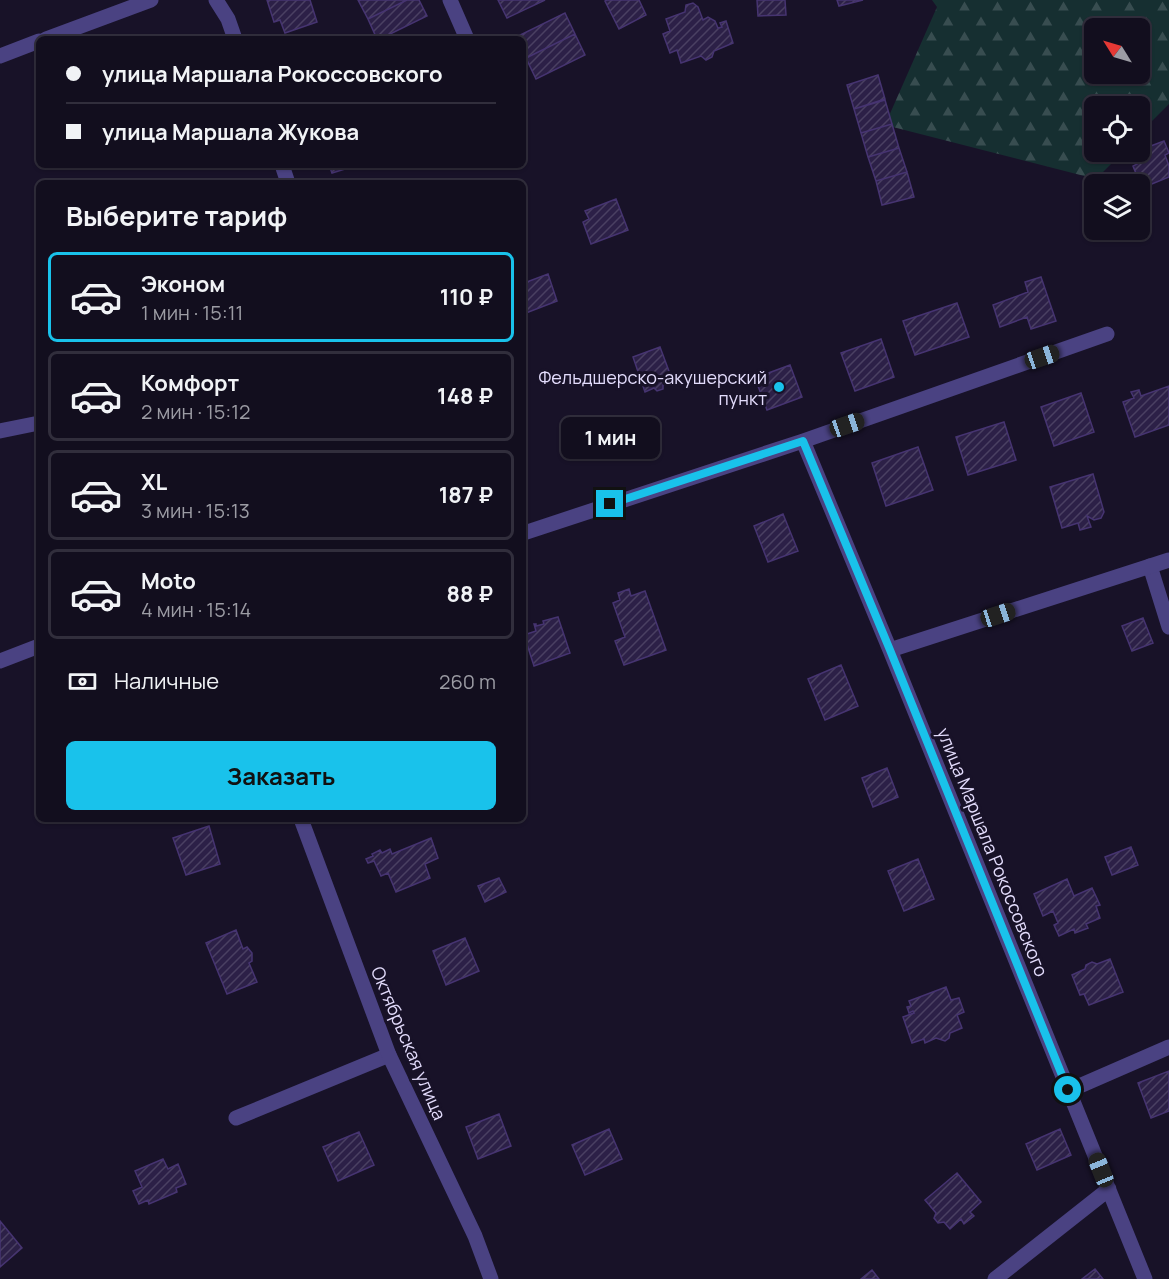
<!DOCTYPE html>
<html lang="ru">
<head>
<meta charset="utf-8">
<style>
  body { margin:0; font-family:Manrope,sans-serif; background:#1f1c2b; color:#f1f3f6; height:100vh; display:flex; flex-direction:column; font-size:22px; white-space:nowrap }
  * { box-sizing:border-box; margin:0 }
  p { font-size:20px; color:#9c9ca4 }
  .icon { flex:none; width:33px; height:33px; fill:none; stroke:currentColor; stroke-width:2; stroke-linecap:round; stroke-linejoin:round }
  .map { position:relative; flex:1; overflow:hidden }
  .drawer { position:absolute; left:36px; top:180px; width:490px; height:642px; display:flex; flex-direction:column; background:#120e1e; border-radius:9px; box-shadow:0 2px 4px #0004,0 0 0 2px #312e3c }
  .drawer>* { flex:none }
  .banner { position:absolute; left:36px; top:36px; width:490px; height:132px; border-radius:9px; box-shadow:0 2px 4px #0004,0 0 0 2px #312e3c; display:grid; align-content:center; height:132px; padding:0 30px; background:#120e1e }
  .needle { width:39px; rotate:307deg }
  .buttons { position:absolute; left:1084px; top:18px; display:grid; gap:12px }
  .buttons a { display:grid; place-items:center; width:66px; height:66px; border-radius:9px; background:#120e1e; box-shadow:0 2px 4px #0004,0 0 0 2px #312e3c; font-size:30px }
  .end { position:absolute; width:27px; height:27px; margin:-14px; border:8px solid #19c2eb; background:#111; box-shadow:0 0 0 3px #111 }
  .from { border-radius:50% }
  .bubble { position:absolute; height:42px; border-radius:9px; background:#120e1e; box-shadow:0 2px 4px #0004,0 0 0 2px #312e3c; font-size:20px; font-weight:700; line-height:42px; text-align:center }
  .car { position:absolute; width:18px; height:36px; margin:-18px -9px; border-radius:8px; box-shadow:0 0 4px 2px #0007; background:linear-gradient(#222 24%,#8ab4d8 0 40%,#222 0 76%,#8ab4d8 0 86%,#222 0) }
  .banner b { display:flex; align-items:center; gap:21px; height:57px; font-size:22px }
  .banner b+b { border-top:2px solid #312e3c }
  .banner i { width:15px; height:15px; background:#f1f3f6 }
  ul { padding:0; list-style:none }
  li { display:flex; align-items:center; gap:18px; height:90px; margin:0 12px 9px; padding:0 18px; border:3px solid #312e3c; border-radius:9px }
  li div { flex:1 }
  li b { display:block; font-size:22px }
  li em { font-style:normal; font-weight:700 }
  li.selected { border-color:#19c2eb }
  li>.icon { width:54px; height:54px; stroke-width:1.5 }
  h2 { padding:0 30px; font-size:27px; line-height:72px }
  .pay { display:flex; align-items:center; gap:15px; height:66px; padding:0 30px; font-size:22px }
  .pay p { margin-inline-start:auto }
  .button { display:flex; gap:12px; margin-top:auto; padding:12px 30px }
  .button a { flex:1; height:69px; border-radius:9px; background:#19c2eb; color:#111; font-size:24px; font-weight:700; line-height:69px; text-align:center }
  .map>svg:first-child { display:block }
  .forest { fill:url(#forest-firs); fill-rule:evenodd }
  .building { fill:url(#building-hatch); stroke:#463471; stroke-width:1.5 }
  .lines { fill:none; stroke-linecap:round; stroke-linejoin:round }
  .service { stroke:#4a4282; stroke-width:15 }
  .minor { stroke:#4a4282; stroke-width:15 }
  .route { stroke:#19c2eb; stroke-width:8 }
  .poi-dot { fill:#19c2eb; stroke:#181228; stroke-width:2 }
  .labels { text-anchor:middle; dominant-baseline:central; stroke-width:6; stroke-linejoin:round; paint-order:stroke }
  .poi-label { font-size:18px; fill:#e3dcfc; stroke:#181228; text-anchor:end }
  .street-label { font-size:18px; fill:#e3dcfc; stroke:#181228 }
</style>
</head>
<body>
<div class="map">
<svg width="1169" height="1279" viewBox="0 0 1169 1279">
  <defs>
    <pattern id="forest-firs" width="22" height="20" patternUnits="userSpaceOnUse" patternTransform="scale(1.5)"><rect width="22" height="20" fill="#162f31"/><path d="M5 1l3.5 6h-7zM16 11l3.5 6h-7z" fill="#384d50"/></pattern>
    <pattern id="building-hatch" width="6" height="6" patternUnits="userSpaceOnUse" patternTransform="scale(1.5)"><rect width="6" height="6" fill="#2c2047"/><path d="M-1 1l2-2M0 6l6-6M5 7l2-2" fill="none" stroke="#4a4062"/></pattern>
  </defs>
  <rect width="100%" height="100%" fill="#181228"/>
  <path class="forest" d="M932,0H1169V104L1140,133V106H1095V152H1123L1096,179L885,125L937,7ZM1095,28H1140V74H1095Z"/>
  <path class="building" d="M267,0H310L317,22L285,33L280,20L274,22Z
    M358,0H407L368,19Z
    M407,0H419L427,16L380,39H377L368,19Z
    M498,0H545L507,18Z
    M607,0H639L646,15L619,29L605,1Z
    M757,0H785L786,15L758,16Z
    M837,0H863L839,6Z
    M693,3L698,7L703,20L708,17L715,21L718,28L722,27L720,23L726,21L733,43L714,51L712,57L706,60L701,56L681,63L677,50L670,53L663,34L670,31L666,19L685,12L686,5Z
    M565,13L575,34L526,58L524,53V39H517L516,37Z
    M575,34L585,55L536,79L526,58Z
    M878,75L885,99L854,109L847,85Z
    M885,100L892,124L861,133L854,109Z
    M892,124L899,148L868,157L861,133Z
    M1164,141L1169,153L1165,155L1169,166V177L1142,188L1133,166L1141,162L1137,152H1140V150Z
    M899,148L907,172L876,181L868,157Z
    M329,165H358L332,173Z
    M907,172L914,197L882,205L876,181Z
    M616,199L628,230L591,244L583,222L589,219L585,211Z
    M548,274L557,301L526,313L524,306V283Z
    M1041,277L1056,321L1031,329L1027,317L1000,327L993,305L1028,292L1025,282Z
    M957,303L969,337L915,355L903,321Z
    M881,339L894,377L855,391L841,353Z
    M660,347L673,382L663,385V389L657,391L654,388L645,392L633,357Z
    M39,348V364L35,350Z
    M790,365L802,397L767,410L755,378Z
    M1169,386V425L1135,437L1123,402L1134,398L1131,392L1139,390L1141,396Z
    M1081,393L1094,432L1054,446L1041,407Z
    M1004,422L1016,460L968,475L956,437Z
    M918,447L933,490L886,506L872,463Z
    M1093,474L1104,512L1101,518L1094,520L1087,516L1091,527L1080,530L1078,523L1062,528L1050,487Z
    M783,514L798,551L768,562L754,526Z
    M629,589L631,596L645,591L666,650L624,665L615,641L625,637L613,603L620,600L618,593Z
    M558,617L570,653L534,666L524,635L536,631L534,624H536V626L544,624L543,621Z
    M1143,618L1153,643L1132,651L1122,626Z
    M841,665L858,706L825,720L808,679Z
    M887,768L898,797L873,807L862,778Z
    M209,826L220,864L186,875L173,838Z
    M431,838L438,858L425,864L430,878L396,892L388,873L381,876L374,861L368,863L366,859L373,856L372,854L380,850L382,853L390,849L392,854Z
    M1131,847L1138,865L1112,875L1105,857Z
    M918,859L934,899L904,911L888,871Z
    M499,878L506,892L485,902L478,886Z
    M1067,879L1074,896L1092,888L1100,905L1096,906L1100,918L1086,924L1088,928L1075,933L1074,929L1059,936L1054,925L1058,923L1053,911L1043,916L1034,894Z
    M236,930L243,949L247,947L252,953V961L249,963L257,982L227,994L206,943Z
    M465,938L479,971L446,985L433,951Z
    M1110,959L1123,992L1089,1005L1084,994L1080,995L1072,975L1085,969L1086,965L1092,962L1097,964Z
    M946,987L951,1000L959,998L964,1012L957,1015L962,1028L950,1033L949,1038L945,1041L936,1038L925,1043L924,1039L912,1043L903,1017L914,1013L913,1011L909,1013L907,1007L911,1006L909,1001Z
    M1169,1071V1111L1151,1118L1138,1083Z
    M499,1114L511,1146L478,1159L466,1127Z
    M609,1129L622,1159L585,1175L572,1145Z
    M1060,1129L1071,1155L1037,1170L1026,1144Z
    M359,1132L374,1165L338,1181L323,1147Z
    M163,1159L168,1169L178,1164L186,1184L176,1188L177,1192L149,1204L148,1200L139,1204L133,1191L142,1187L135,1171Z
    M957,1173L981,1202L970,1212L974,1216L964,1224L961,1219L950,1229L944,1222L938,1223L934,1218L936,1213L925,1200Z
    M0,1221L22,1248L0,1267Z
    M1095,1269L1103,1279H1082Z
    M872,1270L879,1279H861Z"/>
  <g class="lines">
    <path class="service" d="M1150,566L1169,627
      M236,1118L389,1055"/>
    <path class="minor" d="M216,0L228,19L235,39
      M450,0L467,39
      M46,39L151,0
      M0,56L39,41
      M282,165L288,183
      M0,431L39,423
      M803,441L890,650L1145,1279
      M524,533L803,441L1107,334
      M890,650L1169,560
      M0,661L39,646
      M301,819L389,1055L475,1236L491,1279
      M1068,1091L1169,1047
      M995,1279L1109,1189"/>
  </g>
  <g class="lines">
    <path class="route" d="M610,504L803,441L890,650L1068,1090"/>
  </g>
  <circle class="poi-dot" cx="779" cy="387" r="6"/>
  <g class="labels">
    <g class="poi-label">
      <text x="767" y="377">Фельдшерско-акушерский<tspan x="767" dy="21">пункт</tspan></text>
    </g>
    <g class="street-label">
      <text transform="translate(993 852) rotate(68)">улица Маршала Рокоссовского</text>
      <text transform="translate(409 1043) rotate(67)">Октябрьская улица</text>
    </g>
  </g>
</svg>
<div class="buttons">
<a><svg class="needle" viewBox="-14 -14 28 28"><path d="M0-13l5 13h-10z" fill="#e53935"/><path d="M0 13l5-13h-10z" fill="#9c9ca4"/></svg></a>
<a><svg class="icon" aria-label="locate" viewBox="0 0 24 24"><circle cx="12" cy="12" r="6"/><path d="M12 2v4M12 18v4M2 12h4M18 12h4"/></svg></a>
<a><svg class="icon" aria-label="layers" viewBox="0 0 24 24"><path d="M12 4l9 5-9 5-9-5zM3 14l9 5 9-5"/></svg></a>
</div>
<i class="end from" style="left:1068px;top:1090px"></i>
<i class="end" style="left:610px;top:504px"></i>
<div class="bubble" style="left:561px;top:417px;width:99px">1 мин</div>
<i class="car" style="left:1042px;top:357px;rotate:71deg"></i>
<i class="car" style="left:847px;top:425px;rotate:71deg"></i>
<i class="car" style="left:998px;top:615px;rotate:72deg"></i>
<i class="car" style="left:1101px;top:1170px;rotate:338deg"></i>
<div class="banner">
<b><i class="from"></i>улица Маршала Рокоссовского</b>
<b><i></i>улица Маршала Жукова</b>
</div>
<section class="drawer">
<h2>Выберите тариф</h2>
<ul>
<li class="selected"><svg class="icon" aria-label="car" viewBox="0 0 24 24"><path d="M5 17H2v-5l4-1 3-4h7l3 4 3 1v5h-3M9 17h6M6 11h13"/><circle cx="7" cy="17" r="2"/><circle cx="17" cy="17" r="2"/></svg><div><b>Эконом</b><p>1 мин · 15:11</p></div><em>110 ₽</em></li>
<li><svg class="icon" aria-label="car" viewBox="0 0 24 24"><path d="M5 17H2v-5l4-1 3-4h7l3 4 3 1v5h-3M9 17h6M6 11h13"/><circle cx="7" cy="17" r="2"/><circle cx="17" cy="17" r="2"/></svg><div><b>Комфорт</b><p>2 мин · 15:12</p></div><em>148 ₽</em></li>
<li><svg class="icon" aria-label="car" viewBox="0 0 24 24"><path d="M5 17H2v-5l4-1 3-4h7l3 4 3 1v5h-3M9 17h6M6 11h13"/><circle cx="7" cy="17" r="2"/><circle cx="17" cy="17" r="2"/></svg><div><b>XL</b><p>3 мин · 15:13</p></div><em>187 ₽</em></li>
<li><svg class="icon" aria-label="car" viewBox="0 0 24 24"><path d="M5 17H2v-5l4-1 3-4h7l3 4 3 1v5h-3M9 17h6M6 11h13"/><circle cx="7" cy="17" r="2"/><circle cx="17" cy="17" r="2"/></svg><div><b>Moto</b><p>4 мин · 15:14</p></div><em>88 ₽</em></li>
</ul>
<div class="pay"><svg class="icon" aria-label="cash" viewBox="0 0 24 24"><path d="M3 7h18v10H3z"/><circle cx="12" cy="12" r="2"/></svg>Наличные<p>260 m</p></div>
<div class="button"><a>Заказать</a></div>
</section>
</div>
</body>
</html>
